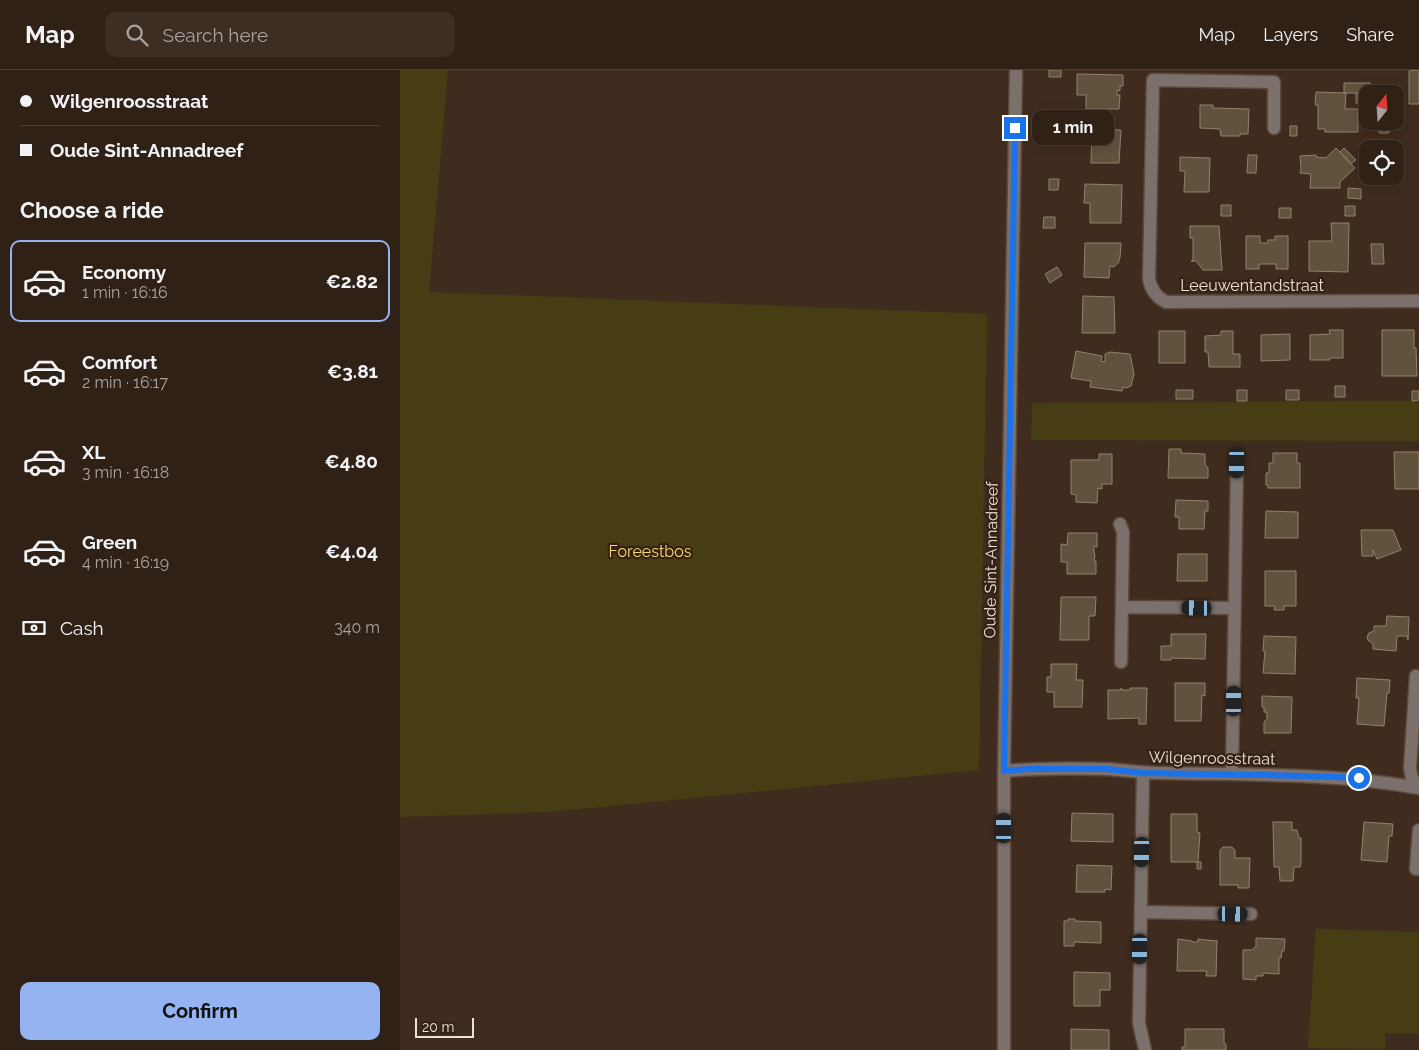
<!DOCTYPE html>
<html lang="en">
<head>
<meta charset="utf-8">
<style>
  body { margin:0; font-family:Raleway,sans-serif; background:#3c2e23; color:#f1f3f6; height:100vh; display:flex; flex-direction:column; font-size:19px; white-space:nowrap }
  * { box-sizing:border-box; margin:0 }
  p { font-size:16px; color:#a8a3a1 }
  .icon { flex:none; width:28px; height:28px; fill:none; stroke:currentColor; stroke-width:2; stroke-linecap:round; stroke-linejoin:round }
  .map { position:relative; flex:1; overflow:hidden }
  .sheet { display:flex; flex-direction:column; background:#302116; width:400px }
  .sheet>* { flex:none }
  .banner { display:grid; align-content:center; height:110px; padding:0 20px; background:#302116 }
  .needle { width:32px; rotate:17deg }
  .fabs { position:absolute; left:959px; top:15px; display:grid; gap:10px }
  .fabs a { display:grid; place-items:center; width:45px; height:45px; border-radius:10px; background:#302116; box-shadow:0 2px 12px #0003,0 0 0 1px #4b3e35; font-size:25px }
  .scale { position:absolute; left:15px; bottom:12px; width:59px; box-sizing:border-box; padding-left:5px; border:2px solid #eee0d8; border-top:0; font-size:14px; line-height:18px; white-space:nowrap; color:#eee0d8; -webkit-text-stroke:4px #362215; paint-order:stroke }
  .end { position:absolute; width:22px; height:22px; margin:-11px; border:6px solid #1a73e8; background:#fff; box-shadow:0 0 0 2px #fff }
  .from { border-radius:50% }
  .bubble { position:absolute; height:35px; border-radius:10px; background:#302116; box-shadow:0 2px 12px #0003,0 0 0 1px #4b3e35; font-size:16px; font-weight:700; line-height:35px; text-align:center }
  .car { position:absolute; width:15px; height:30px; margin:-15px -8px; border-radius:6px; box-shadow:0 0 4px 1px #0007; background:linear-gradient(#222 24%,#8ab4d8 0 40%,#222 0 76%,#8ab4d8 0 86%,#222 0) }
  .banner b { display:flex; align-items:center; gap:18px; height:48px; font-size:19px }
  .banner b+b { border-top:1px solid #4b3e35 }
  .banner i { width:12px; height:12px; background:#f1f3f6 }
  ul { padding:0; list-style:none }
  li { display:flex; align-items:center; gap:15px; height:82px; margin:0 10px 8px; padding:0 10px; border:2px solid transparent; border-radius:10px }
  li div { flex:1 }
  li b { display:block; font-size:19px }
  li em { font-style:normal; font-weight:700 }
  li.active { border-color:#95b2f1 }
  li>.icon { width:45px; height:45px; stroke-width:1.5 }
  h2 { padding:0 20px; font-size:22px; line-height:60px }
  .pay { display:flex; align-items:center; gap:12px; height:55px; padding:0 20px; font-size:19px }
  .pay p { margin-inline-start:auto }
  .primary-button { display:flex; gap:10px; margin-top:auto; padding:10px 20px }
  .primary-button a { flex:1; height:58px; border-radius:10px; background:#95b2f1; color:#111; font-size:20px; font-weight:700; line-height:58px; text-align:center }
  header { display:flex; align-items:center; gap:30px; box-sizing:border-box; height:70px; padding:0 25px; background:#302116; border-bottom:1px solid #4b3e35 }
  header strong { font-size:24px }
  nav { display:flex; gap:28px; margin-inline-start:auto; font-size:18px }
  .search { width:350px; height:45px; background:#3c2e23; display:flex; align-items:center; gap:12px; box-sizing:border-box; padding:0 18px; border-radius:10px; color:#a8a3a1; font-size:19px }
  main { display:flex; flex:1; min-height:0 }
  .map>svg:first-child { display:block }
  .green { fill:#473d14 }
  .building { fill:#61523d; stroke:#92826c }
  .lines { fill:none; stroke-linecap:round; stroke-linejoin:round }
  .minor-casing { stroke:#5c493c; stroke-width:15 }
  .minor { stroke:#7c706c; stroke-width:12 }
  .route { stroke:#1a73e8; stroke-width:6 }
  .labels { text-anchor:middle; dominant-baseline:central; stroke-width:4.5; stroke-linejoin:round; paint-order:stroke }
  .street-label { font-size:16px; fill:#eee0d8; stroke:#362215 }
  .park-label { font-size:16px; fill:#f2d76f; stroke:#362215 }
</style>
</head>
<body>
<header>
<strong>Map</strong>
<div class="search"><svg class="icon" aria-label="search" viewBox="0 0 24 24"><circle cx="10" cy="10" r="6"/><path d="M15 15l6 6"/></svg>Search here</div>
<nav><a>Map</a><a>Layers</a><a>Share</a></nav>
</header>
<main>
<section class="sheet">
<div class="banner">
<b><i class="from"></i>Wilgenroosstraat</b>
<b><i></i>Oude Sint-Annadreef</b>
</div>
<h2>Choose a ride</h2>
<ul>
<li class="active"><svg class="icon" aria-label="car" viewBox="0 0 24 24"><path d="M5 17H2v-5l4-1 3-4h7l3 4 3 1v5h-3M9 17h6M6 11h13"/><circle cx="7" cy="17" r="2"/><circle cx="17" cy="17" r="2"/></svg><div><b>Economy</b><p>1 min · 16:16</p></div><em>€2.82</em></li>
<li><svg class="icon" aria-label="car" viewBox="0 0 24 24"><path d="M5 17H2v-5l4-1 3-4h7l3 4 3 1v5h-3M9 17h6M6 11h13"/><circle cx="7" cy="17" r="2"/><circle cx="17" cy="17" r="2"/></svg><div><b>Comfort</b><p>2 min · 16:17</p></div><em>€3.81</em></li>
<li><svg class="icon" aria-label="car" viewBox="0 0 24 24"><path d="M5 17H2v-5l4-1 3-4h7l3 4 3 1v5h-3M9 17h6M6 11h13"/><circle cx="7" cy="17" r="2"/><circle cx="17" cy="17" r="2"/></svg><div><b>XL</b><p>3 min · 16:18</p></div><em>€4.80</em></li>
<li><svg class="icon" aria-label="car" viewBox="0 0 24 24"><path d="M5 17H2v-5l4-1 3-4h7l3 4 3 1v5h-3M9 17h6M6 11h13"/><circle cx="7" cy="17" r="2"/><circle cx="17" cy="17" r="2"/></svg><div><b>Green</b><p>4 min · 16:19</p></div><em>€4.04</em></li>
</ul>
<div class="pay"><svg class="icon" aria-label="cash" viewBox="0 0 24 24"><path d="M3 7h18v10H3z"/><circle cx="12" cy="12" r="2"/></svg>Cash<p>340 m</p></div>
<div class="primary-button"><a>Confirm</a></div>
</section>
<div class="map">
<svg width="1019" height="980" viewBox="0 0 1019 980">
  <rect width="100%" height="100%" fill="#402c1e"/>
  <path class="green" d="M0,0H48L29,222L587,244L579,700L149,742L0,747Z
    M1019,331V371L631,370L632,333Z
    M916,859L1019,862V964L985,963V979L908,978Z"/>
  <path class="building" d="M649,0H661V7H649Z
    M1017,0H1019V34H1009V1Z
    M677,4L723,5V16H720V21L717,20V25H720L719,39H686V25H677Z
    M944,13H970V23H944Z
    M916,22L946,23L945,39H958V62H925V59H918V35H915Z
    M956,23H967L968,39L959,38V33H956Z
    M800,35H813V38L849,39L848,64H840V66H821L820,59L800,58Z
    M650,52H660V62L646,60L647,53Z
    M980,52H990L989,63H979Z
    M890,56H897V66H890Z
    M692,59L721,60L719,93H691Z
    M936,78L955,98L940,112V118H910L911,104L900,103L901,99L900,86L916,85V87L926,88Z
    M944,78L956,90L951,94L940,82Z
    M848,85H857L856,103H847Z
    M780,87L810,88L809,122H784L785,101H780Z
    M649,109H659L658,120H649Z
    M685,114L722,115L721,153H690V133H684Z
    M948,118L961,119V129L948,128Z
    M821,135H831V146H821Z
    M945,136H955V146H945Z
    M879,138H891V148H879Z
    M644,147H655V158H643Z
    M931,153H949L948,202L909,201V171H932Z
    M790,156H819L822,200H803L796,191H791H793V168H790Z
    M846,166H860V173H868V170H875V166H888V199H876V194H859V199H846Z
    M685,173H721L720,188H719V192L714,197L710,196L709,208L684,207Z
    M971,174H983L984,194H972Z
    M657,197L662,205L650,213L645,204Z
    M683,226L714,227L715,263H682Z
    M929,260H943V288H930V290H910V265L930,264Z
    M982,260H1014V278H1016L1017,306H982Z
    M759,261H785V293H759Z
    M821,261H833V284H840V297H809L808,282H805V266L821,265Z
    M890,264V290L861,291V265Z
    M676,281L702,286L701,291L705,292V284L710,282L730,284L734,304L731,316L726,318L723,317L722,321L690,317L691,311L671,308Z
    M935,316H945V327H935Z
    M776,320H793V329H776Z
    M837,320H847V331H837Z
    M886,320H899V330H886Z
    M1012,321H1019V330L1012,331Z
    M769,379H781V383L805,384V394L808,398V408H768Z
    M994,382H1019V419H995Z
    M873,383H897V393H900V418H868V415H866V403H869V393H873Z
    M699,384H712V414H702V419L698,418L697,433L676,432V425L671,424V390H699Z
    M776,430L808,431V441H805L804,459H779V447H775Z
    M866,441L898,442V468H865Z
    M961,460H993L1001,480L977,489L973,480V486H962Z
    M668,463H697V477L694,476V481L695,487L694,491H696V504H667V492H661V474L667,475Z
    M778,484H807V511H777Z
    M865,501H896V536H884V540H874L875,536H865Z
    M661,527H696L695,546H689V570H660Z
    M987,546L1009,547L1008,570L1007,566H997L996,581L973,579V574L968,570L967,567L969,563L974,561V556H986Z
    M771,564H806L805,589L771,588V590H761V576H771Z
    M864,566L896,567L895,604L863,603L865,581H863Z
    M651,594H677L676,610H683L682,637H654V622H647V607H651Z
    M957,608L990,610L989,623H987L984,656L957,654L959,628H956Z
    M775,613H805V626L802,625L801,651H775Z
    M721,618L722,620H730V618H747L746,654H739V648L708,649V620H721Z
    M862,626L892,627L891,663H864V652L867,649V642H864V637H862Z
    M672,743L713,744V772L671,771Z
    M771,744H797V762L800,763L798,792H801V799H797V792H771Z
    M873,752H892V760H897L899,768H901V793L900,797H894L893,811H880L879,797H874Z
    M964,752L993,754L992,766H989L987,792L961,790Z
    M823,777H832L835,780V788H850L849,818H838V815H820V780Z
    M677,795L712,796L711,820L705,819V822H676Z
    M668,849H675V851L701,852V873L674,872V876H664V851H668Z
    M856,868L885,869L884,881H882L881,888H879V904L863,903V906H856V910L843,909V880H852L856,876Z
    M778,869L792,871L793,872H798V869L816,871L817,870L816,906H806L807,901H777Z
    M674,902L710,903V920H700V936H674Z
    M671,959L709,960V980H671Z
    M785,959H824V973L826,974V980H782V977H785Z"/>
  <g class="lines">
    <g class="minor-casing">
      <path id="minor" d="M874,58V12L753,10L749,209C751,220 756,227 766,232L1019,231
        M720,454L723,462L721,592
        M722,537L835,538
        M1016,606L1010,698L1012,709L1019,716
        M604,701C637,698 672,698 706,699C725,700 743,703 762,703C848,705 934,703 1019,718
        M743,703L739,953L745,980
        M832,704L837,393
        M1016,799L1019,760
        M741,842L851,844
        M604,980V701L616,0"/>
    </g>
    <use href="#minor" class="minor"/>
  </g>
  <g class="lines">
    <path class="route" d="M615,58L604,701L629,699H707L743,703L908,706L959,708"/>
  </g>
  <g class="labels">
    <g class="street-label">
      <text x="852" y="215">Leeuwentandstraat</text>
      <text transform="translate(591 490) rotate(-89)">Oude Sint-Annadreef</text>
      <text transform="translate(812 688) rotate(1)">Wilgenroosstraat</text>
    </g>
    <g class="park-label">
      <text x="250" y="481">Foreestbos</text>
    </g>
  </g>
</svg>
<div class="fabs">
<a><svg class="needle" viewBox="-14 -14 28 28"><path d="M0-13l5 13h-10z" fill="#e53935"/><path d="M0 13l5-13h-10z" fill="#a8a3a1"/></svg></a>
<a><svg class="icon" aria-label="locate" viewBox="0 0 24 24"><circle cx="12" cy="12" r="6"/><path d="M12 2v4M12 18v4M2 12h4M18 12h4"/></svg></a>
</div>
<div class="scale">20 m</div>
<i class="end from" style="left:959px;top:708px"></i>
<i class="end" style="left:615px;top:58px"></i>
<div class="bubble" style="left:632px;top:40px;width:82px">1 min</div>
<i class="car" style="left:837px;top:393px;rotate:181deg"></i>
<i class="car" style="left:797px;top:538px;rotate:271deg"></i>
<i class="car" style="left:834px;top:631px;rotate:1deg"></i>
<i class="car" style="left:604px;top:758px;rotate:0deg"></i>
<i class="car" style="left:742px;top:782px;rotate:181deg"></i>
<i class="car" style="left:833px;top:844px;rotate:91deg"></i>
<i class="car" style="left:740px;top:879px;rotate:181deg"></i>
</div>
</main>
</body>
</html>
